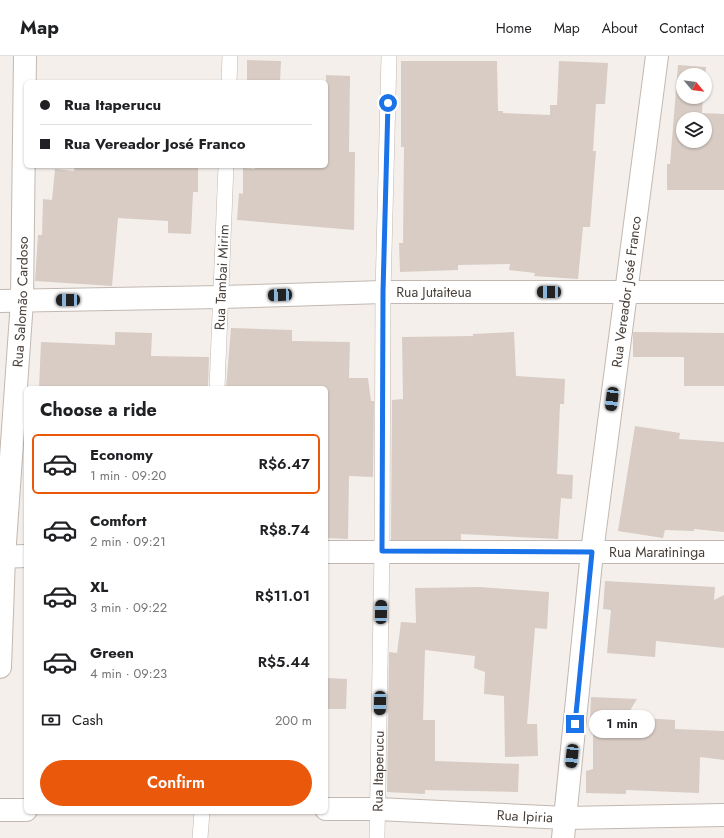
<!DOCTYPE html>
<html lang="en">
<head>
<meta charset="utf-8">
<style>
  body { margin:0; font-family:Jost,sans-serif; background:#f6f6f6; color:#202124; height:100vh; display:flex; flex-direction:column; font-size:15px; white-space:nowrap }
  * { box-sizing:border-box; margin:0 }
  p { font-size:13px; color:#757577 }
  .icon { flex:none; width:22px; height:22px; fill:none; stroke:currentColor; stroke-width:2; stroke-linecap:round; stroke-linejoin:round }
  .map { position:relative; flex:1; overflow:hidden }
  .sheet { position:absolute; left:24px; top:330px; width:304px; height:428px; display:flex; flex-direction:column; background:#fff; border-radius:6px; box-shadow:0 1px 3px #0004 }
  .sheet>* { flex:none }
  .banner { position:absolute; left:24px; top:24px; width:304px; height:88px; border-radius:6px; box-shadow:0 1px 3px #0004; display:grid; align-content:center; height:88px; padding:0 16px; background:#fff }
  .needle { width:26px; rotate:119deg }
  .buttons { position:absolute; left:676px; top:12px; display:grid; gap:8px }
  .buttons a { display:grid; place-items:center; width:36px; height:36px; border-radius:50%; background:#fff; box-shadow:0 1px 3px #0004; font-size:20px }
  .end { position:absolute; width:18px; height:18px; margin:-9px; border:5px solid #1a73e8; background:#fff; box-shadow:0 0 0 2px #fff }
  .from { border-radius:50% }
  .bubble { position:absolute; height:28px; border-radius:14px; background:#fff; box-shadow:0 1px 3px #0004; font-size:13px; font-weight:600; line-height:28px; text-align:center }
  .car { position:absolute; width:12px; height:24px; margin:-12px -6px; border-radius:5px; box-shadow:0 0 3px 1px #0007; background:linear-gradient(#222 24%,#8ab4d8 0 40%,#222 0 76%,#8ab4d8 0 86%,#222 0) }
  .banner b { display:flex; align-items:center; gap:14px; height:38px; font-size:15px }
  .banner b+b { border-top:1px solid #e0e0e0 }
  .banner i { width:10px; height:10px; background:#202124 }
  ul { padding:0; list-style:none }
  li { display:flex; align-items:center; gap:12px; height:60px; margin:0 8px 6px; padding:0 8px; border:2px solid transparent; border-radius:6px }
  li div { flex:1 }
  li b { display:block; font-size:15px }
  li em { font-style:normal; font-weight:600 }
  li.active { border-color:#ea580c }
  li>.icon { width:36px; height:36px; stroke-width:1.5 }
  h2 { padding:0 16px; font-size:18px; line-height:48px }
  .pay { display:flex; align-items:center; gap:10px; height:44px; padding:0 16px; font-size:15px }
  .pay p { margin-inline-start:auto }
  .primary-button { display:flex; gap:8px; margin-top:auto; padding:8px 16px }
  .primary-button a { flex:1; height:46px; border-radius:24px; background:#ea580c; color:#fff; font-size:16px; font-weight:600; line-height:46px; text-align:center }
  header { display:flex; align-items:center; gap:24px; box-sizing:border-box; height:56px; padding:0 20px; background:#fff; border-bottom:1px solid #e0e0e0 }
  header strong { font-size:19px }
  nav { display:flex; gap:22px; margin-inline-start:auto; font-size:14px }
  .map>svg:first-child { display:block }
  .building { fill:#d8ccc4; fill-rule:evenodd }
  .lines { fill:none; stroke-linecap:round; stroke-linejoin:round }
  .service-casing { stroke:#c2b8b1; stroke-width:16 }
  .minor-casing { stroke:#c2b8b1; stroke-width:24 }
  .tertiary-casing { stroke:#c2b8b1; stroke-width:24 }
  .service { stroke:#fff; stroke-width:15 }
  .minor { stroke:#fff; stroke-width:22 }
  .tertiary { stroke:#fff; stroke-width:22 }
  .route { stroke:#1a73e8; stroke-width:5 }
  .labels { text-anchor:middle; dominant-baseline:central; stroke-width:3.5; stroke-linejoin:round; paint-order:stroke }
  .street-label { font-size:14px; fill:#483f39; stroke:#fff }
</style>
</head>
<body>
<header>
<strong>Map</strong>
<nav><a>Home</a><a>Map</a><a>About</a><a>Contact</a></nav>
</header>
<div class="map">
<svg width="724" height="782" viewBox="0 0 724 782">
  <rect width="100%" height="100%" fill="#f4efeb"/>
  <path class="building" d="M247,4L281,5L280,26H247Z
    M401,5H497L498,55H503V57L550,59V49H557L559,5L608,7L605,48H596L593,95H596L590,171H583L578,223L534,220L535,217L509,214L510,208L458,209V214L400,216L399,187H403L404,91H401Z
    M678,9L706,11L705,20L683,19V41H703L702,57L724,58V134H667V108H670ZM683,63H705V85H683Z
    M326,19L350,20L349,96H355L354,174L237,164L239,137L243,138V112L255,113V110H326Z
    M75,110H198V136H193L191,178L168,177V165L118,162L112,230L35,225L38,179H42L43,143L52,144L55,113L74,115Z
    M231,272L292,274V285L350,286L349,322H368L371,345H374L373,421L349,420L348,483L326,482V332H226Z
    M115,276L152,277L151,300L209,301L208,332H39L41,286L115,289Z
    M514,276L516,320L565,323L564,348H560L557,418L573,419L572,443L561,442L558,483L461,478V484H391L392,344L403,343L402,281L473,280V278Z
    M633,276L724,277V330H684V301H633Z
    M635,370L680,377L679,383L724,386V476L694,473V475L665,474L663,482L618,475Z
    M605,525L715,531L714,544L724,539V592L656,585L655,601L607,597L611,554L603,553Z
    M480,531L549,536L547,573L535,572L527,668H537L538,700L505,701L504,640L484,638L485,616L474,612L475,600L425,594L423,664H435V705L519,708L518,736L425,734V738L387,736L389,596L397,597L401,566L416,567L415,532Z
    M326,622L347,623L346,653H326Z
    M591,641L637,643L626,661L675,664V673L724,675V704L700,701L699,737L626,734V738L586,737V715L593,713V663H590Z"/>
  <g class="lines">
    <g class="service-casing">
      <g id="service">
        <path d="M229,26L230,0"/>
        <path id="s1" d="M217,332L226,110"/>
        <path d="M200,782L202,756"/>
        <path id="s2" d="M377,782L382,495L383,236L389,0"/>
      </g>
    </g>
    <g class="minor-casing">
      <g id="minor">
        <path id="s3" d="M0,245L221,241L383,236H724"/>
        <path id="s4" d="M326,496H724"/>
        <path d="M0,501L26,500"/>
        <path id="s5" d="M326,753H377L566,762L724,759"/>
        <path d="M0,754H26"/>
      </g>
    </g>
    <g class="tertiary-casing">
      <g id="tertiary">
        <path id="s6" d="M0,611L4,501L22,245L25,0"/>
        <path id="s7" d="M563,782L592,496L657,0"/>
      </g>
    </g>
    <use href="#service" class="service"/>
    <use href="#minor" class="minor"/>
    <use href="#tertiary" class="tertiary"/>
  </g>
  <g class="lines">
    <path class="route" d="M388,47L383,236L382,495L592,496L575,668"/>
  </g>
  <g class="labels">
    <g class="street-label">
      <text stroke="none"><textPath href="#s1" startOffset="111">Rua Tambai Mirim</textPath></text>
      <text stroke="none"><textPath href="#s3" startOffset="434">Rua Jutaiteua</textPath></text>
      <text stroke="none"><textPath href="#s7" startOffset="550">Rua Vereador José Franco</textPath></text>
      <text stroke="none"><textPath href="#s6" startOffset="366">Rua Salomão Cardoso</textPath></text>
      <text stroke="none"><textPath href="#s4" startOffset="331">Rua Maratininga</textPath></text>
      <text stroke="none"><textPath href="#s2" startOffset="67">Rua Itaperucu</textPath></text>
      <text stroke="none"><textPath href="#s5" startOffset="199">Rua Ipiria</textPath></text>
    </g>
  </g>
</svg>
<div class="buttons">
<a><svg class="needle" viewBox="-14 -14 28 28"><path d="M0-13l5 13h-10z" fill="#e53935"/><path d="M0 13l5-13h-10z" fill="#757577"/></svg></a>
<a><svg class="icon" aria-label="layers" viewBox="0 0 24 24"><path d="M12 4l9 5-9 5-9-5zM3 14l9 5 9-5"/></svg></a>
</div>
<i class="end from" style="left:388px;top:47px"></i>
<i class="end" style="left:575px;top:668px"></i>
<div class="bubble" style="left:589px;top:654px;width:66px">1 min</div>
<i class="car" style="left:549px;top:236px;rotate:270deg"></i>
<i class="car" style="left:280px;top:239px;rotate:268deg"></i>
<i class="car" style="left:68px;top:244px;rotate:269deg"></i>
<i class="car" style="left:612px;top:343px;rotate:187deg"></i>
<i class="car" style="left:381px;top:556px;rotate:1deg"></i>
<i class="car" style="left:380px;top:647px;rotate:181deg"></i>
<i class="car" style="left:572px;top:700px;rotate:186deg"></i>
<div class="banner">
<b><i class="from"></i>Rua Itaperucu</b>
<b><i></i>Rua Vereador José Franco</b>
</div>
<section class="sheet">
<h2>Choose a ride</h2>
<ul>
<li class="active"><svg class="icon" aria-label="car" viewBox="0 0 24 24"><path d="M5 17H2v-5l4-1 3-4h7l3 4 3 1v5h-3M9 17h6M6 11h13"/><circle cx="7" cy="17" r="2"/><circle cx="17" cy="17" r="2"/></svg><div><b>Economy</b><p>1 min · 09:20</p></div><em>R$6.47</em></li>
<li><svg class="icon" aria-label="car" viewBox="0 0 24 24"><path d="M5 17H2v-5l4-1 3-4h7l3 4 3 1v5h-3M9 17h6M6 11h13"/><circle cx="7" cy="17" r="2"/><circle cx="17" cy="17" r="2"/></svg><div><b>Comfort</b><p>2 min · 09:21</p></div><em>R$8.74</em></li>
<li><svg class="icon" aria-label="car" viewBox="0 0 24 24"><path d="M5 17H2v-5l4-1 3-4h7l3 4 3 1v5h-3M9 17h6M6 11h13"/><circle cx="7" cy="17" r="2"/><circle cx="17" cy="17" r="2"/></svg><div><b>XL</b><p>3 min · 09:22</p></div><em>R$11.01</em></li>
<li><svg class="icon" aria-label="car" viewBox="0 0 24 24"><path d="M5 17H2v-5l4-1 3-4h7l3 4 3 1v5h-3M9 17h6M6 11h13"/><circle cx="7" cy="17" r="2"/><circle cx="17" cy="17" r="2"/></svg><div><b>Green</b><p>4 min · 09:23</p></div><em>R$5.44</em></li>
</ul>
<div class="pay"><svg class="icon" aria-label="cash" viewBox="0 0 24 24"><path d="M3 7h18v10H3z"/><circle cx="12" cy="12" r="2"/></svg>Cash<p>200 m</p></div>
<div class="primary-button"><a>Confirm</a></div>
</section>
</div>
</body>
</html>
